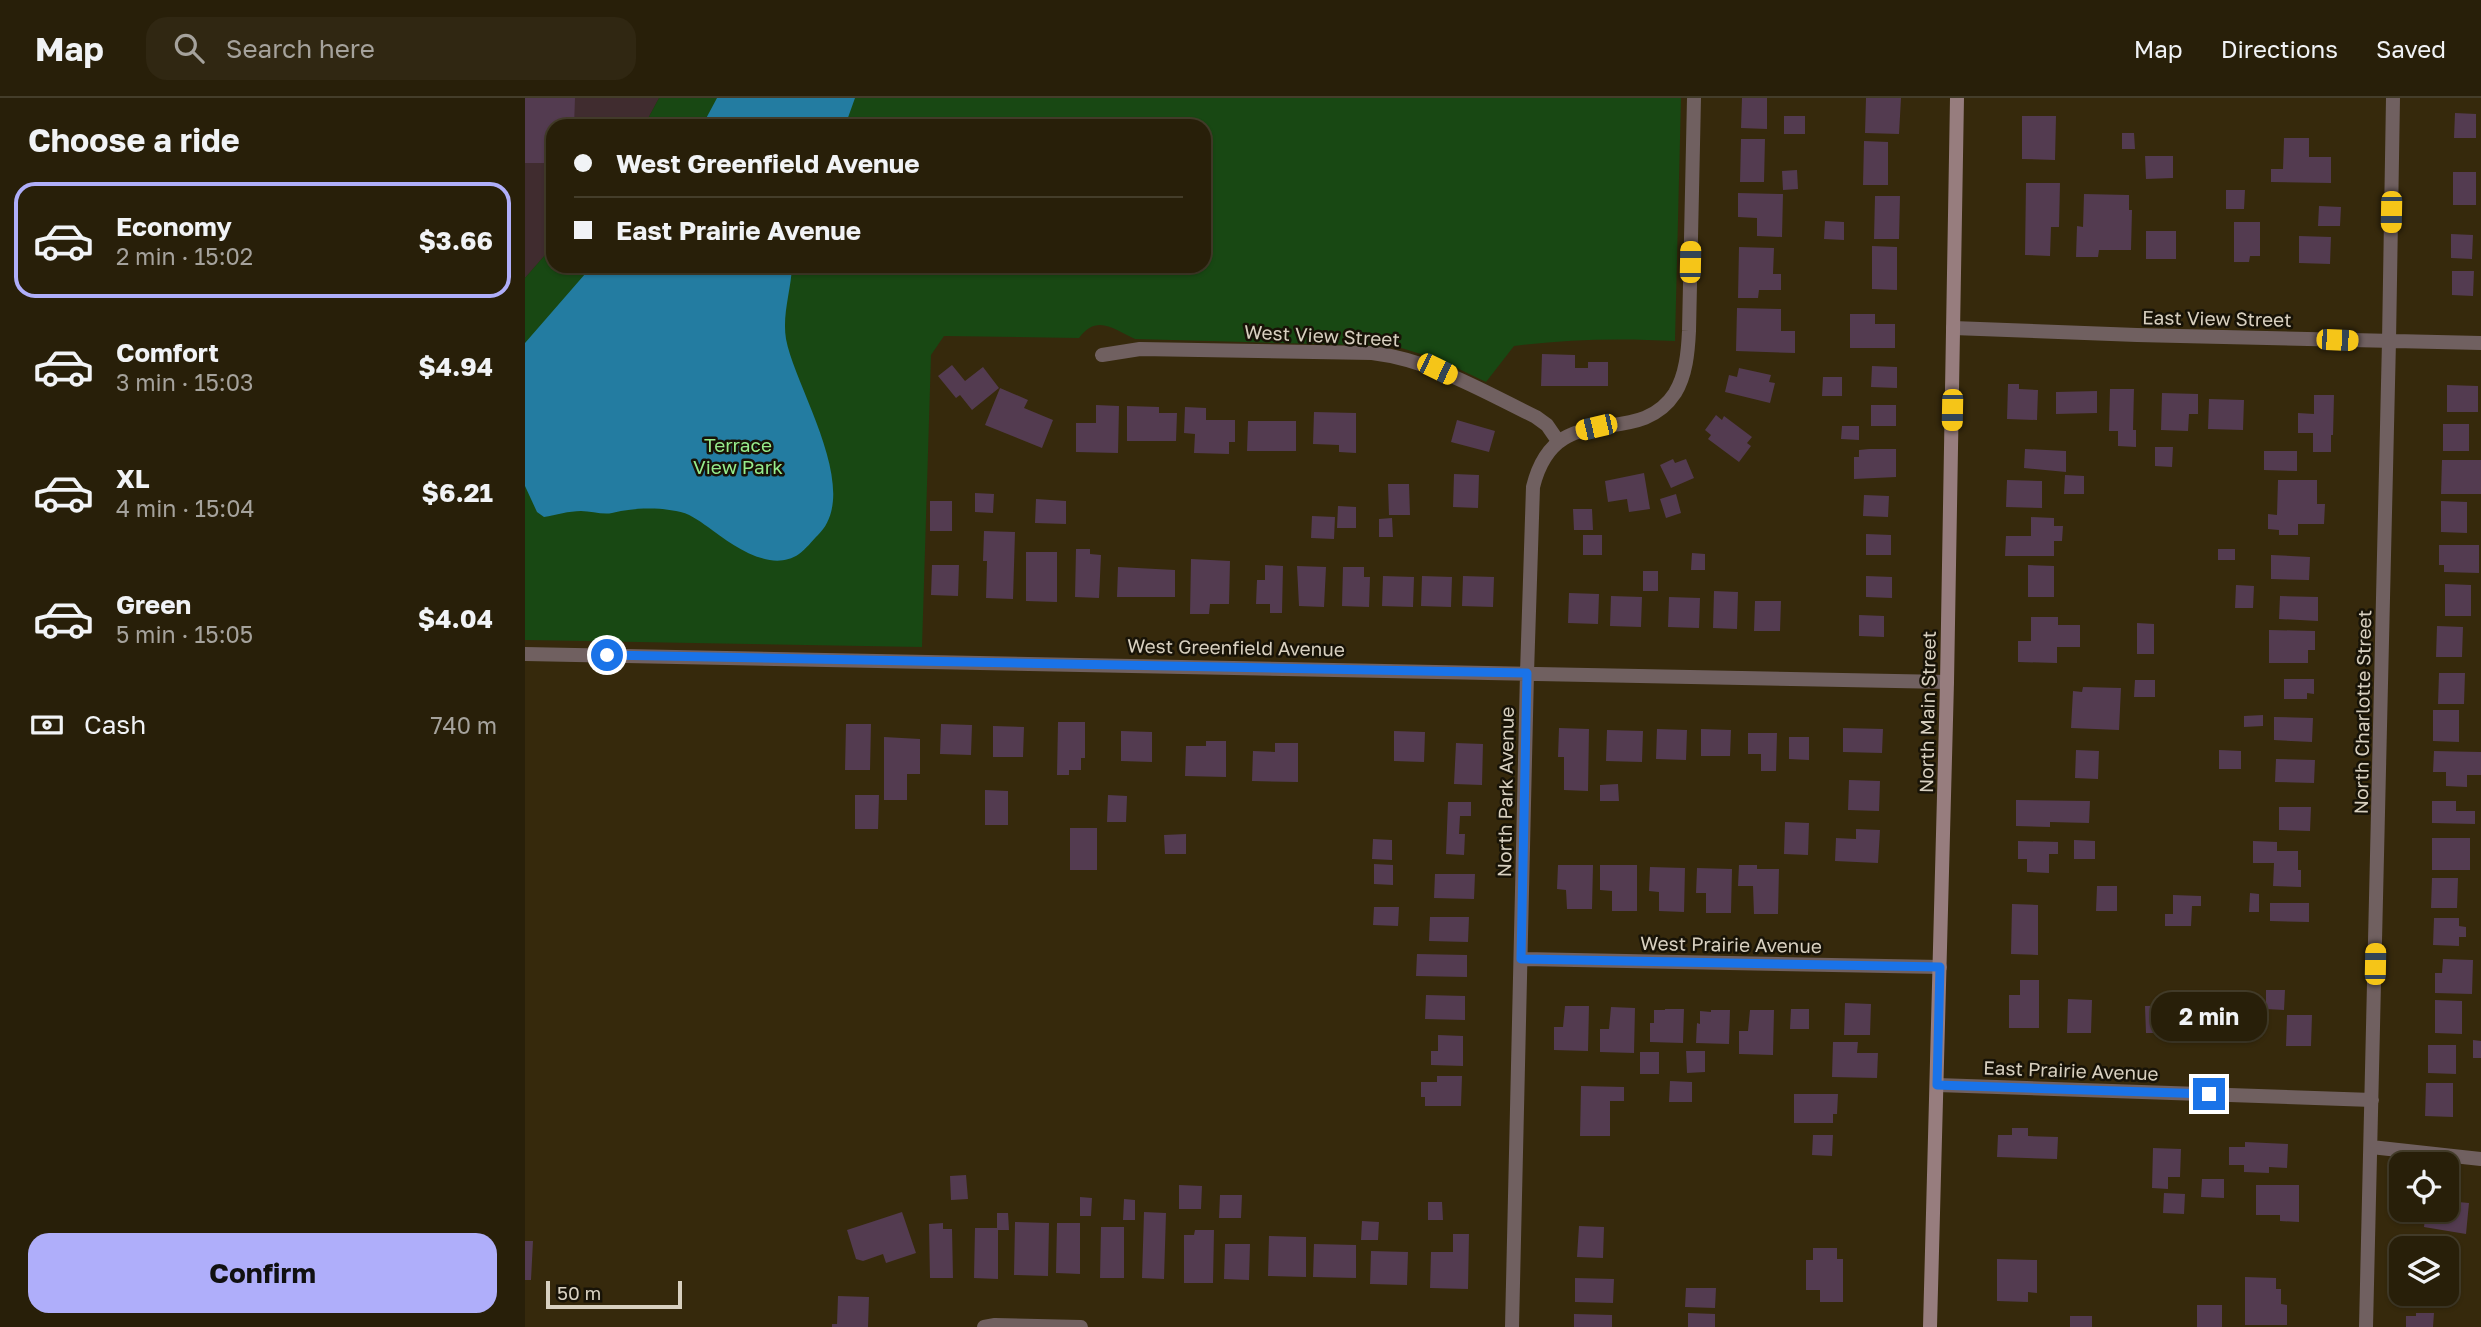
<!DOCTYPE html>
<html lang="en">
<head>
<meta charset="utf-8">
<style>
  body { margin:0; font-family:"Golos Text",sans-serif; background:#302712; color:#f1f3f6; height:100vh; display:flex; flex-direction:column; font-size:26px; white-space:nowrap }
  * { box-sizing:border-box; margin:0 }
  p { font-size:23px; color:#a5a29c }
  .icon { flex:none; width:38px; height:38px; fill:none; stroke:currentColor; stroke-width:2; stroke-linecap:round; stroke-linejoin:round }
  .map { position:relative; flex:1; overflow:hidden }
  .sheet { display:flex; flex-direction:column; background:#281f09; width:525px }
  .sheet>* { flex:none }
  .top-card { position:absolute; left:21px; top:21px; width:665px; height:154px; border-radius:21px; box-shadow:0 2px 5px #0004,0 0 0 2px #443d2a; display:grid; align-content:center; height:154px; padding:0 28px; background:#281f09 }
  .controls { position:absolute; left:1864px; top:1054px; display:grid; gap:14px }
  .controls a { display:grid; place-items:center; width:70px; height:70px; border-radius:14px; background:#281f09; box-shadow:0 2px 5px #0004,0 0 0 2px #443d2a; font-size:35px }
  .scale { position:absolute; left:21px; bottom:18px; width:136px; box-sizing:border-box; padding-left:7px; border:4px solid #d8d0c0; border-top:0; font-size:19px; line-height:24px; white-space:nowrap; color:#d8d0c0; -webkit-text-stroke:5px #181307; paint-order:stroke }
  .end { position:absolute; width:32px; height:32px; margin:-16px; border:9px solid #1a73e8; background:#fff; box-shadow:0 0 0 4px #fff }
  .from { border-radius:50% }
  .bubble { position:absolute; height:49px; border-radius:21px; background:#281f09; box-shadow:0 2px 5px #0004,0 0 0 2px #443d2a; font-size:23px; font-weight:700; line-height:49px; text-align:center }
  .car { position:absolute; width:21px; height:42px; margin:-21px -10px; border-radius:9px; box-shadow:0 0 5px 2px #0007; background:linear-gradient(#f5c518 24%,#345 0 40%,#f5c518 0 76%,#345 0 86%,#f5c518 0) }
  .top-card b { display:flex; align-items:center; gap:24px; height:66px; font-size:26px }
  .top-card b+b { border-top:2px solid #443d2a }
  .top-card i { width:18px; height:18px; background:#f1f3f6 }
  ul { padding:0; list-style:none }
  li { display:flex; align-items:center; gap:21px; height:116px; margin:0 14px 10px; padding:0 14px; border:4px solid transparent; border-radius:21px }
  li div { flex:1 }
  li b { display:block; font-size:26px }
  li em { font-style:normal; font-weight:700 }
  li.selected { border-color:#afaefa }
  li>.icon { width:63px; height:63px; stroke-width:1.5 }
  h2 { padding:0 28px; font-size:32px; line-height:84px }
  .pay { display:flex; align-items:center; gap:18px; height:77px; padding:0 28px; font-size:26px }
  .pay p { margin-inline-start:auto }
  .primary-button { display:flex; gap:14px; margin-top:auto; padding:14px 28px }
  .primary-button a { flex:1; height:80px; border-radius:21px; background:#afaefa; color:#111; font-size:28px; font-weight:700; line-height:80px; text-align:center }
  header { display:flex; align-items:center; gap:42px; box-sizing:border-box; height:98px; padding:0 35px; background:#281f09; border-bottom:2px solid #443d2a }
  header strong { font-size:33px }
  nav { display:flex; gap:38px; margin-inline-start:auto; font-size:24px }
  .search { width:490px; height:63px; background:#302712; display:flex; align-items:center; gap:18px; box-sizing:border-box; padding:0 24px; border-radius:21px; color:#a5a29c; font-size:26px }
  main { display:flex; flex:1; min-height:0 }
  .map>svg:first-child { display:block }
  .education { fill:#402c2f }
  .green { fill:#184813 }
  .water { fill:#237ca1 }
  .building { fill:#533b50 }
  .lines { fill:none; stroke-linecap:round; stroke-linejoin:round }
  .street { stroke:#706060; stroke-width:14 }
  .secondary { stroke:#977d7e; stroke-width:14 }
  .route { stroke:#1a73e8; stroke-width:9 }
  .labels { text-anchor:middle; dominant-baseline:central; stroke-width:5; stroke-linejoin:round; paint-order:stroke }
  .street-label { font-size:19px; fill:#d8d0c0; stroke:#181307 }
  .park-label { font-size:19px; fill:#96ec8c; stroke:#181307 }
</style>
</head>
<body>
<header>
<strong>Map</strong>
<div class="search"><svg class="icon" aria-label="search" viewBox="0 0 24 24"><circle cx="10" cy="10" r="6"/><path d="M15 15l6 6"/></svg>Search here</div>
<nav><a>Map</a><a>Directions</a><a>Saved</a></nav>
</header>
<main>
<section class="sheet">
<h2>Choose a ride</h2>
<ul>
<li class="selected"><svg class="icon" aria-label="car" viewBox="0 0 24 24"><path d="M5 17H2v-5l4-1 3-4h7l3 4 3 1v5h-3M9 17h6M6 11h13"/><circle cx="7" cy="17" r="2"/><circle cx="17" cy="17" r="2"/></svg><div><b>Economy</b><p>2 min · 15:02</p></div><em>$3.66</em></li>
<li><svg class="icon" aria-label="car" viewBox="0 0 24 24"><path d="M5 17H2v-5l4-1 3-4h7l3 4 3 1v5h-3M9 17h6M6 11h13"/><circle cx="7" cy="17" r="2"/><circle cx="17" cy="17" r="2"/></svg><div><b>Comfort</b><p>3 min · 15:03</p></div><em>$4.94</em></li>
<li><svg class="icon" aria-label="car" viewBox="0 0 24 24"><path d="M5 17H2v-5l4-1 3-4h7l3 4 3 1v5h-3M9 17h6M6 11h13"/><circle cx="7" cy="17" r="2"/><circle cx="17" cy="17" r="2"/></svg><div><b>XL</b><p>4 min · 15:04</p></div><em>$6.21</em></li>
<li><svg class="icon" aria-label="car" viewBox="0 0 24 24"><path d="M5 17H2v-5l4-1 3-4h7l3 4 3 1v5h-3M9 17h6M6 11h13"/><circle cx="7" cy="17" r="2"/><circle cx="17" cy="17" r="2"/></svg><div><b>Green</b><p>5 min · 15:05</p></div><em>$4.04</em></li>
</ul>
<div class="pay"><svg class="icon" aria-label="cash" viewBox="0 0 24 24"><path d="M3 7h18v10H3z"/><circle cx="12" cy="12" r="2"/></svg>Cash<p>740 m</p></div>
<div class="primary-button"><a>Confirm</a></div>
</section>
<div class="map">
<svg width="1956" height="1229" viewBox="0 0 1956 1229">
  <rect width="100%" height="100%" fill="#36290c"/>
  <path class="education" d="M0,0H134L119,28H28V148L0,180Z"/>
  <path class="green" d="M134,0H1156L1150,243C1096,240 1043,241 989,248L961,284L915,262L870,248L610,241C590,232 572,215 554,240L419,238L406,257L397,549L0,542V180L28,148V168H679V28H119Z"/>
  <path class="water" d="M192,0H330L320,28H177Z
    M67,168H267C266,193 257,216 261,241C270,290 338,393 293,437C287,443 281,451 274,456C245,476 206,446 183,429C173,422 164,415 151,413C130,409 107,410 87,415C78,417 66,413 56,413C44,413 31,417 19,419L12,414L0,388V245Z"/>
  <path class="building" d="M0,0H50L49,28H28V65H0Z
    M1217,0H1242V31L1216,30Z
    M1341,0H1376L1374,36L1340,35Z
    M1930,15L1951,16V40H1929Z
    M1259,18H1280V36H1259Z
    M1497,18H1531L1530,62L1497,61Z
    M1597,35H1609L1610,51H1597Z
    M1759,40H1784V59H1806V85L1746,84V71H1758Z
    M1216,41H1240L1239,84H1215Z
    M1339,43L1363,44V87H1338Z
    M1620,58H1648V80L1621,81Z
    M1272,72L1273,91L1258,92L1257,73Z
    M1928,74H1951V107H1928Z
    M1501,85H1535L1534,129H1526L1525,158L1500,157Z
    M1701,92H1720L1719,111H1701Z
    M1213,95L1258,96L1257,139L1232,138V120L1213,119Z
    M1559,96L1604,97V112H1607L1606,152H1574L1573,159H1551L1552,128L1558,129Z
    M1350,98H1375L1374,141H1349Z
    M1794,108L1816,109L1815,128H1793Z
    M1300,123L1319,124V142L1299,141Z
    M1709,124H1735V158H1725L1724,164H1709Z
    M1621,133H1651V161H1621Z
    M1926,136L1948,137L1947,161L1926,160Z
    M1774,138L1806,139L1805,166L1774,165Z
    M1347,148L1372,149V192L1347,191Z
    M1214,149L1249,150L1248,176H1256V192H1234L1233,200H1213Z
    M1927,173H1949L1948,198L1927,197Z
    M1212,210L1256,211V233H1270V255L1211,253Z
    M1325,216H1350V226H1370V250H1325Z
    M1017,256L1050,257V270H1063V264H1083V288H1016Z
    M427,267L440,283L458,269L474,290L447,312L435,297L431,300L413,278Z
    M1347,268L1372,269V290L1346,289Z
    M1214,270L1246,277L1244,284L1250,285L1245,305L1200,294L1204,277L1212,279Z
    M1298,279H1317V298H1297Z
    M1483,286H1494V291L1513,292L1512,322L1482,321Z
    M1922,287L1953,288V314H1922Z
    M475,290L503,302L499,310L528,322L517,350L460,327Z
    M1585,291H1609L1608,332H1611V349L1593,348V333H1584Z
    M1572,293V315L1531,316V294Z
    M1637,295L1673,296V316H1664L1663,333L1636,332Z
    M1789,297H1809L1808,337H1806V354H1788V335H1773V315L1789,316Z
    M1684,301L1719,302L1718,332L1683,331Z
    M571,307L594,308L593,355L551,354V325H571Z
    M1346,307H1371V328H1346Z
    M602,308L634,309V315H652L651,343H602Z
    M660,309L681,310V322H710V344H704V356L669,355L670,336L659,335Z
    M789,314L831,315V355L814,354V347L788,346Z
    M1191,317L1197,322L1199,318L1227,339L1222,345L1226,348L1214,364L1183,341L1186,337L1180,332Z
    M932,322L970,333L964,354L926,344Z
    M723,323H771V353H722Z
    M1918,326H1944V353H1918Z
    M1317,328H1334V342L1316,341Z
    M1630,349H1648L1647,369L1630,368Z
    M1344,351H1371V379L1329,381V359H1334V352Z
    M1500,351L1541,353V374L1499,370Z
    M1739,353H1772V373L1739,372Z
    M1148,361L1150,365L1161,361L1169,380L1146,390L1135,367Z
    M1917,362H1956V396H1916Z
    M1119,375L1125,411L1104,414L1102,401L1083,404L1080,383Z
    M929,376L954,377L953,410L928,409Z
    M1540,377L1559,378V396H1539Z
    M1482,382L1517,383V410L1481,409Z
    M1753,382H1792V406H1800L1799,426H1773V437H1754V432L1743,431V416L1752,417Z
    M863,386H884L885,417H864Z
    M450,395L469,396L468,415L450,414Z
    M1151,396L1156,415L1141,420L1135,401Z
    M1339,397L1364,398L1363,419L1338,418Z
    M511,401L541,403V426L510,425Z
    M405,403H427V433H405Z
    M1916,403L1942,404V435L1916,434Z
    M813,408L831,409V430H812Z
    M1048,411H1067L1068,432H1049Z
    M787,418L810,419L809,441L786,440Z
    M1506,419L1529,420V428H1538L1537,443H1529V458H1480L1481,438H1506Z
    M867,420L868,439H854V421Z
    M459,433L490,434L488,501L461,500L462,463H458Z
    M1341,436L1366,437V457H1341Z
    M1058,437H1077V457H1058Z
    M1914,447H1954V475L1919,474V467H1914Z
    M551,451H565V456L576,457L574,500L550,499Z
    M1693,451H1710V462H1693Z
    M501,454H532V504L501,503Z
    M1167,455L1180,456V472H1166Z
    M1746,457L1785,459L1784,482L1746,481Z
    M666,461L705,463L704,506H685L684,516H665Z
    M407,467H434L433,498L406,497Z
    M740,467L758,468L757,515H745V506H731L732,482H740Z
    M1503,467L1529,468V499H1503Z
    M772,468L801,469L799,509L774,508Z
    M593,469L650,472V499H592Z
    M818,469H839V479H845L844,509L817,508Z
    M1118,473H1133V493H1118Z
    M858,478L889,479L888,509L857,508Z
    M897,478L927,479L926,509L896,508Z
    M938,478L969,479L968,509L937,508Z
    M1341,478L1367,479V500L1341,499Z
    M1920,486L1946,487V518H1920Z
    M1711,487L1729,488L1728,510H1710Z
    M1189,493L1213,494L1212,531L1188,530Z
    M1044,495L1074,496L1073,526L1043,525Z
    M1086,498L1117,499L1116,529L1085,528Z
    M1755,498L1793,499V523L1754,521Z
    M1144,499L1175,500L1174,530L1143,529Z
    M1230,503H1256L1255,533H1229Z
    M1334,517L1359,518V539L1334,538Z
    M1506,519H1533V527H1555V549H1532V565L1493,564V543H1506Z
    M1612,525L1629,526V556H1612Z
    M1912,528L1938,529L1937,559H1911Z
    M1744,532L1790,533V552H1783V565H1744Z
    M1914,575H1940L1939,606H1913Z
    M1759,581H1789V596L1782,595V601H1759Z
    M1610,582H1630V599H1609Z
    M1558,589L1596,590L1594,632L1546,630L1548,593L1557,594Z
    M1908,612H1934V644L1908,643Z
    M1738,617V628L1719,629V618Z
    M1749,619L1788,620L1787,644L1749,642Z
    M533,624H560V660H556V672H544V677H532Z
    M321,626H346L345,672H320Z
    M416,626L447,627L446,657L415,656Z
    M468,628L499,629L498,659H468Z
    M1034,630L1064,631L1063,693L1039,692V659H1033Z
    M1318,630L1358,631L1357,655L1318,654Z
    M1132,631L1162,632L1161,662L1131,661Z
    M1176,631L1206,632L1205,658H1176Z
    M1082,632L1118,633L1117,664L1081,663Z
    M596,633L627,634V664L596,663Z
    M869,633L900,634L899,664L869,663Z
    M1223,635H1252L1251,673H1236V656H1223Z
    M359,639L395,641V676H382V702H359Z
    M1264,639H1284V662L1264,661Z
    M681,643H701V679L660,678L661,648H681Z
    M750,645H773V684L727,683L728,653L750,654Z
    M931,645L958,646L957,687L929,686Z
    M1551,652L1574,653L1573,681L1550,680Z
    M1694,652L1716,653V671H1694Z
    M1909,653L1956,654V677H1942V689L1921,688V674H1908Z
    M1751,661L1790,662L1789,685L1750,684Z
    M1324,682L1355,683L1354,713L1323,712Z
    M1093,686L1094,703H1075V687Z
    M460,692L483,693V727H460Z
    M330,697H354L353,731H330Z
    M583,697L602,698L601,724H582Z
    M1491,702L1565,703L1564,725L1525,724V729L1491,728Z
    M1907,703H1931V713H1950V726L1907,725Z
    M923,704H946V718H935L934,736H940L939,757L921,756Z
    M1754,709H1786L1785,733L1754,732Z
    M1260,724L1284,725L1283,757L1259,756Z
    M545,730H572V772H545Z
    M1331,731L1355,732L1353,765L1310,763L1311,740L1331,741Z
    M661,736V756H640L639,737Z
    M1907,740H1945V772H1907Z
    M848,741L867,742V762L847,761Z
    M1549,742L1570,743V761H1549Z
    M1493,743L1533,744V756H1524V775L1502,774V761H1493Z
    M1728,743L1752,744V753H1773V772H1776V789L1748,788L1749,765H1728Z
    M849,766L868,767V787L849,786Z
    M1033,767H1068L1067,811H1042L1041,792L1032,791Z
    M1075,767H1112V813H1087V793L1075,792Z
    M1214,767H1232V771H1254L1253,816H1229L1228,788H1213Z
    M1125,769L1160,770L1159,814L1134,813V794L1124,793Z
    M1172,770L1207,771L1206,815H1181V795H1171Z
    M910,776H950L949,801L909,800Z
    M1907,780H1933L1932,810H1906Z
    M1572,788H1592V813H1571Z
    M1725,795L1734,796V814H1724Z
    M1648,797L1676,798V808H1667L1666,828H1640V816H1648Z
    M1745,805H1784V824L1745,823Z
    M1487,806L1513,807V857L1486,856Z
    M849,809H874L873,828L848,827Z
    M905,819H944L943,844L904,843Z
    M1909,820H1934V828L1941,829V839H1934V848L1908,847Z
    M892,856L942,857V879L891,878Z
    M1918,861L1948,862L1947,896L1910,895V875H1917Z
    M1495,882H1514V930H1484V897H1495Z
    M1741,892H1760L1759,912L1741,911Z
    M1668,895L1731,896L1730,926L1696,925V935L1667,934Z
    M901,897L940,898V922L900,921Z
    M1543,901L1567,902L1566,935H1542Z
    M1910,902L1937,903V936L1910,935Z
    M1320,905L1346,906L1345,937H1319Z
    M1657,907V935H1621L1620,908Z
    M1040,908H1064L1063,953L1029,952V929H1038Z
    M1086,909L1110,910L1109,955L1075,954V931H1084Z
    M1140,911H1159L1158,945L1125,944V925H1129V912H1140Z
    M1266,911H1284V931H1265Z
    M1186,912H1205L1204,946L1171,945L1172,925L1175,926V913L1186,914Z
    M1225,912H1249L1248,957L1214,956V933H1223Z
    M1762,917H1787L1786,948H1761Z
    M913,937L938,938V968L906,967V953H913Z
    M1948,942L1956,943V960H1948Z
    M1308,944H1333L1332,955H1353L1352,980L1307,979Z
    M1903,947H1931V976L1903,975Z
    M1161,953H1180V974L1162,975Z
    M1115,954H1134V976H1115Z
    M912,978H937L936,1008H900V999H896V984H912Z
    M1145,983L1167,984V1004H1144Z
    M1901,985H1928V1019L1900,1018Z
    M1056,988L1099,989V1003H1085V1038H1055Z
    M1269,996H1313L1312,1016H1308V1025H1269Z
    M1487,1030H1503V1038L1533,1039L1532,1061L1472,1059L1473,1037H1487Z
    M1288,1037H1308L1307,1058L1287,1057Z
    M1720,1044L1763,1046L1762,1070L1744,1069V1075L1719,1074V1067H1704V1049H1720Z
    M1628,1050L1656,1051L1655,1079H1643V1091L1627,1090Z
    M441,1077L443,1101L426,1102L425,1078Z
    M1677,1081H1699V1100L1676,1099Z
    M654,1087L677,1088L676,1111H654Z
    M1731,1087H1774V1124L1755,1123V1117H1731Z
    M1639,1095L1660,1096L1659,1116L1638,1115Z
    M695,1097H717L716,1120H694Z
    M555,1099L567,1100L566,1118H555Z
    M599,1101L610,1102V1122H598Z
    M1922,1103L1944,1105L1941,1136L1899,1129L1901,1111H1922Z
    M903,1104H917L918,1122H903Z
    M377,1114L391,1155L361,1165L358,1156L338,1163L331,1161L322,1132Z
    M619,1114L641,1115L639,1181L617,1180Z
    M472,1115H483L484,1132H473V1181L449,1180L450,1130H472Z
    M837,1123L854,1124L853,1142H836Z
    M490,1124L524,1125L523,1178L489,1177Z
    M418,1125V1131H427L428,1180H405L404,1126Z
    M532,1125H555V1176L531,1175Z
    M1054,1128L1079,1129L1078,1160L1052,1159Z
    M576,1129H599V1180H575Z
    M670,1132H689L688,1185H659V1137H669Z
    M928,1136H944L943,1191L905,1190L906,1154H928Z
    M744,1138L781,1139V1179L743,1178Z
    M0,1143H8L6,1182H0Z
    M700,1146H725L724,1182L699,1181Z
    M789,1146L831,1147V1180L788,1179Z
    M1288,1150H1312V1161H1318V1204H1295V1192H1281V1162H1288Z
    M846,1153L883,1154L882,1187L845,1186Z
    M1472,1161L1512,1162V1195L1503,1194V1204L1472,1203Z
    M1720,1179L1751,1180V1191H1756V1206L1762,1207V1227H1720Z
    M1050,1180L1089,1181L1088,1205L1050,1204Z
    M1161,1190H1191L1190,1210L1160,1209Z
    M313,1198L344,1199L343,1229H307V1226H312Z
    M1672,1207H1697V1229H1672Z
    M1163,1215L1190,1216V1229H1163Z
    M1891,1215H1909L1908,1229H1881V1218H1891Z
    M1049,1216L1087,1217V1229H1049Z
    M1545,1218H1567V1229H1545Z"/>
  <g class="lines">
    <path class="street" d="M1428,230L1612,237L1956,245
      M577,257L615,251L847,255C906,262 958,293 1011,319L1022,327L1033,343
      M0,556L1422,584
      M996,861L1415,869
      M1412,987L1847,1002
      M1846,1049L1956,1061
      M459,1229L470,1227L556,1229
      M987,1229L1002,575L1008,389C1031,296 1112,354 1150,295C1161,277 1163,254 1164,233L1169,0
      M1841,1229L1864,243L1868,0"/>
    <path class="secondary" d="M1405,1229L1422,584L1432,0"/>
  </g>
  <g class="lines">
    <path class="route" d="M82,557L1002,575L996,861L1415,869L1412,987L1684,996"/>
  </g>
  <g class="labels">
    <g class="street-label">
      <text transform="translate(1692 220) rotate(1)">East View Street</text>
      <text transform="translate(797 237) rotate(3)">West View Street</text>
      <text transform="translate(711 549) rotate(1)">West Greenfield Avenue</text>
      <text transform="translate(1402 614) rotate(-89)">North Main Street</text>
      <text transform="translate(1837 614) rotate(-89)">North Charlotte Street</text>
      <text transform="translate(980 694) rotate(-89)">North Park Avenue</text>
      <text transform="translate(1206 846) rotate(1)">West Prairie Avenue</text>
      <text transform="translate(1546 972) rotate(2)">East Prairie Avenue</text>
    </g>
    <g class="park-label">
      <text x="213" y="346">Terrace<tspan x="213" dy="22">View Park</tspan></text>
    </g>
  </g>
</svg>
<div class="controls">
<a><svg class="icon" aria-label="locate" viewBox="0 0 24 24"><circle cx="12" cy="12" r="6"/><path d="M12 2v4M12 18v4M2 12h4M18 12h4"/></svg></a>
<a><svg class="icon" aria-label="layers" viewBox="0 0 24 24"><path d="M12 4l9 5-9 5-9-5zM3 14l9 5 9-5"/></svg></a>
</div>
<div class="scale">50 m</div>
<i class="end from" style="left:82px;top:557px"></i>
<i class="end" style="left:1684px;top:996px"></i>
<div class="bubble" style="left:1626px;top:894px;width:116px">2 min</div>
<i class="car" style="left:1866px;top:114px;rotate:181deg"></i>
<i class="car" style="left:1165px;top:164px;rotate:1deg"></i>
<i class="car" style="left:1812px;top:242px;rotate:92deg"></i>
<i class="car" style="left:912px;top:271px;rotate:116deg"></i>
<i class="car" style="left:1427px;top:312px;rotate:181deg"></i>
<i class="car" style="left:1071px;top:329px;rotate:257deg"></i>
<i class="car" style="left:1850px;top:866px;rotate:1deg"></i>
<div class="top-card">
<b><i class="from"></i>West Greenfield Avenue</b>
<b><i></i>East Prairie Avenue</b>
</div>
</div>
</main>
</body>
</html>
